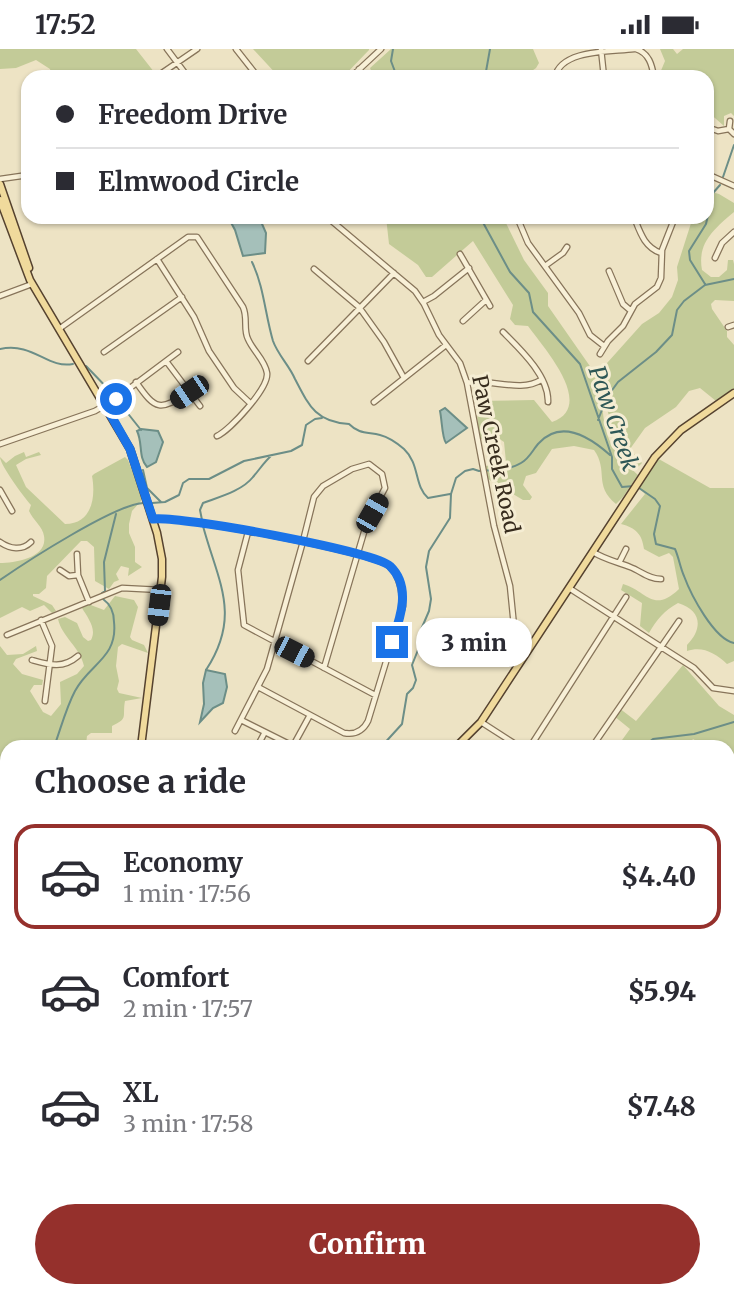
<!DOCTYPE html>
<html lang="en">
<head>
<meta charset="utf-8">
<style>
  body { margin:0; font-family:Merriweather,serif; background:#f2f2f3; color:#2b2b33; height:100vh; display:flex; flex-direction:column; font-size:26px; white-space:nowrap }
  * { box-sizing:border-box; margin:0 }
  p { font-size:23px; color:#7c7c81 }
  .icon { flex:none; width:38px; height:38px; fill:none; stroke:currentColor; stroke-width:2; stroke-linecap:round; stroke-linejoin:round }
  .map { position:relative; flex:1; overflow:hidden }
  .drawer { position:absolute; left:0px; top:691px; width:735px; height:558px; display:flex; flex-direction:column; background:#fff; border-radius:21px 21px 0 0; box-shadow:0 2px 5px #0004 }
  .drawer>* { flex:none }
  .top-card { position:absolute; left:21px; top:21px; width:693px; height:154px; border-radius:21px; box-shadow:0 2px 5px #0004; display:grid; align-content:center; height:154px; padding:0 35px; background:#fff }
  .end { position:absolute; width:32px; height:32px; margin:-16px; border:9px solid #1a73e8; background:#fff; box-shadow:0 0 0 4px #fff }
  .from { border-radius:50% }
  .bubble { position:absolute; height:49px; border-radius:24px; background:#fff; box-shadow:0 2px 5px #0004; font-size:23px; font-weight:800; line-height:49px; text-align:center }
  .car { position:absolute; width:21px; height:42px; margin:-21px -10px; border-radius:9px; box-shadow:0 0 5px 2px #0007; background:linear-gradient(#222 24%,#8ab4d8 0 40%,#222 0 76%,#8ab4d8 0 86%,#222 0) }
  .top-card b { display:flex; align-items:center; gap:24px; height:66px; font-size:26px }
  .top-card b+b { border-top:2px solid #e1e1e2 }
  .top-card i { width:18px; height:18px; background:#2b2b33 }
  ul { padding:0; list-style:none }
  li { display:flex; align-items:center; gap:21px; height:105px; margin:0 14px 10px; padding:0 21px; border:4px solid transparent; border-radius:21px }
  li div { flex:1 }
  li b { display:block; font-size:26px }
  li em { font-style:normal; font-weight:800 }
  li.current { border-color:#95302c }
  li>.icon { width:63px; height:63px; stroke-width:1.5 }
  h2 { padding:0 35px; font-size:32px; line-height:84px }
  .button { display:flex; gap:14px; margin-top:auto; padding:14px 35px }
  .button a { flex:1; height:80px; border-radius:42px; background:#95302c; color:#fff; font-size:28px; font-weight:800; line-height:80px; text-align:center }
  .status { display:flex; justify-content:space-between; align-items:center; height:49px; padding:0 35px; background:#fff; direction:ltr }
  .status svg { height:19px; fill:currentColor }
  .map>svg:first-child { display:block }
  .green { fill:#c3cb98 }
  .water { fill:#a5c0ba; stroke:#6c8e87; stroke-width:2 }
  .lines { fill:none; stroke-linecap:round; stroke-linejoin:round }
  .stream { stroke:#6c8e87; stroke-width:2 }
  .minor-casing { stroke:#87745a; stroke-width:7 }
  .major-casing { stroke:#55422f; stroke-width:9 }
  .minor { stroke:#f8f0d7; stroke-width:4.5 }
  .major { stroke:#f0da9c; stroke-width:6 }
  .rail { stroke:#372c1e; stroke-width:2; stroke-dasharray:12 12; stroke-linecap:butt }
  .route { stroke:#1a73e8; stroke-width:9 }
  .labels { text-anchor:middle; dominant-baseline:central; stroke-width:6; stroke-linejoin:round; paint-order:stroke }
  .street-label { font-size:21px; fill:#372c1e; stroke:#f5edd3 }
  .water-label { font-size:23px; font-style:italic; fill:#2e5756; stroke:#f5edd3 }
</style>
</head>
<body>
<div class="status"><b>17:52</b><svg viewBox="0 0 49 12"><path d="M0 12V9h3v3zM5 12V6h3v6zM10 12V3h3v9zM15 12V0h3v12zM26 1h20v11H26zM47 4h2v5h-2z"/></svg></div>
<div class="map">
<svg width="734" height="1248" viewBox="0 0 734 1248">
  <rect width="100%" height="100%" fill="#ede3c4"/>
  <path class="green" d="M0,0H136L158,28H52L50,20L36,11L16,19L0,20Z
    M253,0H369V1L343,28H279Z
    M391,0H533L539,14L536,19L523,28H374L370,19Z
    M660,0H673L677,5L683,0H734V67L731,64L724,67V77L707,62V28H662L660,24L665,12Z
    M707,142L719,145L734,154V163C714,180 697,194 702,221L711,228H719L727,221L728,211H733L734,215V252L715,251L711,255L712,260L727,282V288L734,296V340L716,352L700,339L689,342L676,358L645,379L630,400L642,414L638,418L619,402L607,360L602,354C605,391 611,401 638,426L623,448L616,455C593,436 609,422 594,401L574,397L552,400L536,424L526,427L523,436L532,448L530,451H523L488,430L485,417L501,416L506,413L504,393L498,389L479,390L476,352L534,351L552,373C597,357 543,298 528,277L515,276L510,270L513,256L473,192L432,228H426L418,216L389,195L386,168H503L524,211L548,244V257L594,323H599L642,275L659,264L672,248L678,231L677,218L693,168H707Z
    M24,403L26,408L39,403L41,406L26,410L16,416L26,438L65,475C92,475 96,448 92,427L94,425L125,408L128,411L142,447L141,452L132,462L129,475V484L135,498V513L142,518L128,527L129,519L121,517L116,525L119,531L114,533L109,540L95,532L94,498L87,492H81L47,527L46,539L39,545H33V547L52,556L56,562L52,564L44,556L30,562L22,558L0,569V514C15,514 48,509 44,487C43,478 33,471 29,462L31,456C24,448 0,416 0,408L6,414L15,407Z
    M657,409L710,439H734V612L727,615C715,604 703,597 687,602V596C703,580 702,561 678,554C664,562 657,570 649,584L640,577L642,554L621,541L623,535C647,542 653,565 679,540L673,508L669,504L659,508L644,500C642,485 636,479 621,475L645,445L637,437Z
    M115,547L134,551L138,558L130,588L132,591L144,596L148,604L122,595L118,598L116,617L119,632L117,640L119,644L142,649L125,652C122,668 129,669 112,677V684H91L87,687L86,695L91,698H7V723L0,724V597L7,606L23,605L36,597L37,602L16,610L13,615L22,625L43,631L42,636H34L30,642L43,663L51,667L61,655L60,633L77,625L84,617C80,598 62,588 58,570L65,568L77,574L83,588L88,592L91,591C97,580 88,569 82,559L88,555L104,561Z
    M683,616L719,657L734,666V705L728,704V698H700L698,693L693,690L687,698H666L659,694L645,698H617L630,680L614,667L619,659L636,672Z"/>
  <path class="water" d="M228,168H259L266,184L265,204L243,207L235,181Z
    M445,359L467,379L446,394C442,389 442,371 440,362Z
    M141,380L158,382L163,393L156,413L147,418C138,408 143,394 137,382Z
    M206,621L225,625L227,638L223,654L213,659L200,673L204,655L203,634Z"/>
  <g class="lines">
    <path class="stream" d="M393,0L391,12L397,28
      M485,28L490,0
      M723,128L734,96
      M480,168L510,223L529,244L533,263L580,315L612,408V420L622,438L634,437
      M252,213C264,238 265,265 273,292C278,306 289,316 295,330C309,357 316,373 349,375C359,385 367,383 380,386C388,388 397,394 404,400C420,415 414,437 428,449L450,445
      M705,235L690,211L689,202L706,175L713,144L720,136
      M0,300C34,293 47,320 73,315
      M86,317L113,345
      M118,352L141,381
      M598,371L607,348L618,333L656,303L672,286L677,261L684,252L705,236L734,230
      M143,421L147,439L161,453
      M639,439L655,450L660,457L654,485L656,495L675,500C679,509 680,518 684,527C691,546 714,590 734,594
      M152,454L165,453L179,446L183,434L189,430H209L244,412L291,402L302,396L306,376L315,370L322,369
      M202,471L200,461L203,454C219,448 242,442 253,428C260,420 264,413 272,406
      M203,477C218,533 242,566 206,621
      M0,531C26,513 117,454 144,454
      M102,544L105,542L104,513L116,465
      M54,698C61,679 66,659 75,642C89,615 118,609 114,573C114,563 110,555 103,550
      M381,698L402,675L407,645L413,639L416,631L412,616L418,601L420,583L429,562L431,550L426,518L429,502L450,469L451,445L456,429L465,422L473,420L479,422C492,421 510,421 521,414C530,409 533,400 539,394C562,369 591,389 610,406
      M643,698L653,690L694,685L734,673
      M0,834L7,806
      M510,1242L516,1248
      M151,1248V1242"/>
    <g class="minor-casing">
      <path id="minor" d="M167,0L188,28
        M236,0L258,28
        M601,0L604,28
        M636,0C649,4 652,16 654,28
        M359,20L366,28
        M159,26L197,0
        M351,28L381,0
        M555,28C561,0 611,3 634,0
        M730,72L729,80L734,85
        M707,78L718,82L729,80
        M707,125L734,137
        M0,130L28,126
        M327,168L415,242L424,255L439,286L460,314L467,334L494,477L510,537L518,617
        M517,168L528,194L579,264L590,286L604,297
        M634,168C640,183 644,198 661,204
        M460,205L490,257
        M715,209L722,194L734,183
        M157,210L194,268L209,302L234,339L250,354
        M545,217L563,204L567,198
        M314,220L359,258L384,293L404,329
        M609,222L623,255L630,261
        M0,247L32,235
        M423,253L434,247L469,219
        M463,272L486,251
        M728,278L734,276
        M59,280L188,188H197L243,258C248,269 243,280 248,290C253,302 265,311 267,324C269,339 230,381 217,387
        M503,283C520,300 549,327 548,353
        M104,303L182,248
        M600,305L608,292L623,277L635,255L657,238L661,229L662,201L675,168
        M166,312L200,357
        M308,312L394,224
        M136,333C156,362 160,362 189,343
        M467,334C490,329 520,344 541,331
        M374,353L446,296
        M0,395L95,362L114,351L178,303
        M0,441L12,462
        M153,470C177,466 373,503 389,517C400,526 402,544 403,557L368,672C363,682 355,686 344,684L258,638
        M248,483L238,521L244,576L375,646
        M0,493C10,500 22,502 31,493
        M593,503C604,510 617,513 630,518C641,522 648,530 661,530
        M77,505L78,526L89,553
        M619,514L626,500
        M60,521L69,527L78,526
        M569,539L694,619L713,639L734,642
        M41,571L52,597L45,652
        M7,586L122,539L161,541
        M32,611C50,616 63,620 78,607
        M241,671L265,683L257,698
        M481,673L520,698
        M235,682L267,620L302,496L314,448L323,437L352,420L369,415L382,425L385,439L367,473L324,619
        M265,683L293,697L310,666
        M530,698L626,548
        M592,698L679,572
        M728,721L734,723
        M728,825L734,820
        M728,903L734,900
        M728,939L734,951
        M728,990L734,987
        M0,1034L7,1032
        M728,1061L734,1058
        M728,1080L734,1098
        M0,1123L7,1134
        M380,1242L398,1248
        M288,1248V1242
        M326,1248L328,1242
        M348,1248L350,1242
        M401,1248L424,1242
        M439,1248L441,1242
        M487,1248L488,1242
        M599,1248L600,1242"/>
    </g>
    <g class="major-casing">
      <path id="major" d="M0,135L29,219
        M0,151L30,231L130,400L157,484L162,510V528L141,698
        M456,698L481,673L655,408L681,381L734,344
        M0,733H7
        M0,738H7
        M69,1242L72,1248
        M547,1242L555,1248"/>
    </g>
    <use href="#minor" class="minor"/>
    <use href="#major" class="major"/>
    <path class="rail" d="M0,840L7,847
      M0,1108L7,1128
      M0,1182L7,1163
      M80,1242L83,1248
      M263,1242L266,1248"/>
  </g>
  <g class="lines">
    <path class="route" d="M116,350L105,356L130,400L153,470C178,466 373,502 390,517C412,538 400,570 392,593"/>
  </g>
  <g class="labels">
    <g class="street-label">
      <text transform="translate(496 405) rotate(78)">Paw Creek Road</text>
    </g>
    <g class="water-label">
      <text transform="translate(614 369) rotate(71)">Paw Creek</text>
    </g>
  </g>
</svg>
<i class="end from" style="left:116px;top:350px"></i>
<i class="end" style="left:392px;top:593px"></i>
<div class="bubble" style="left:416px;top:569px;width:116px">3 min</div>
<i class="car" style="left:189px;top:343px;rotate:236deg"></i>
<i class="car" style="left:372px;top:464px;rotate:30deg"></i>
<i class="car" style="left:159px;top:556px;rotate:187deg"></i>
<i class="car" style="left:294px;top:603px;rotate:117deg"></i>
<div class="top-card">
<b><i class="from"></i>Freedom Drive</b>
<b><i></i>Elmwood Circle</b>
</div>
<section class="drawer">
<h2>Choose a ride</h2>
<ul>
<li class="current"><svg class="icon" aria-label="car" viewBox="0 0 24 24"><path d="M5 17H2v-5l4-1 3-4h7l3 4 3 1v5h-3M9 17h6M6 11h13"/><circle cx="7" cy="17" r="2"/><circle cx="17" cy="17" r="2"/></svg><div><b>Economy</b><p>1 min · 17:56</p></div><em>$4.40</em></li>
<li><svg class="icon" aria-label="car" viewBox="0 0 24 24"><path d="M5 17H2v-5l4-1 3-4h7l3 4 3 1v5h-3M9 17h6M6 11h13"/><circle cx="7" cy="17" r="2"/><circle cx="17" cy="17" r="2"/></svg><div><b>Comfort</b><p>2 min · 17:57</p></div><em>$5.94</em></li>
<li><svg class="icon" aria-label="car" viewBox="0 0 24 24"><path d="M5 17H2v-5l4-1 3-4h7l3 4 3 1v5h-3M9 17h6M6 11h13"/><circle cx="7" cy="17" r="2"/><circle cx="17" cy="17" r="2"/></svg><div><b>XL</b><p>3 min · 17:58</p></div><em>$7.48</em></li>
</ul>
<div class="button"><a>Confirm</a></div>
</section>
</div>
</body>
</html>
